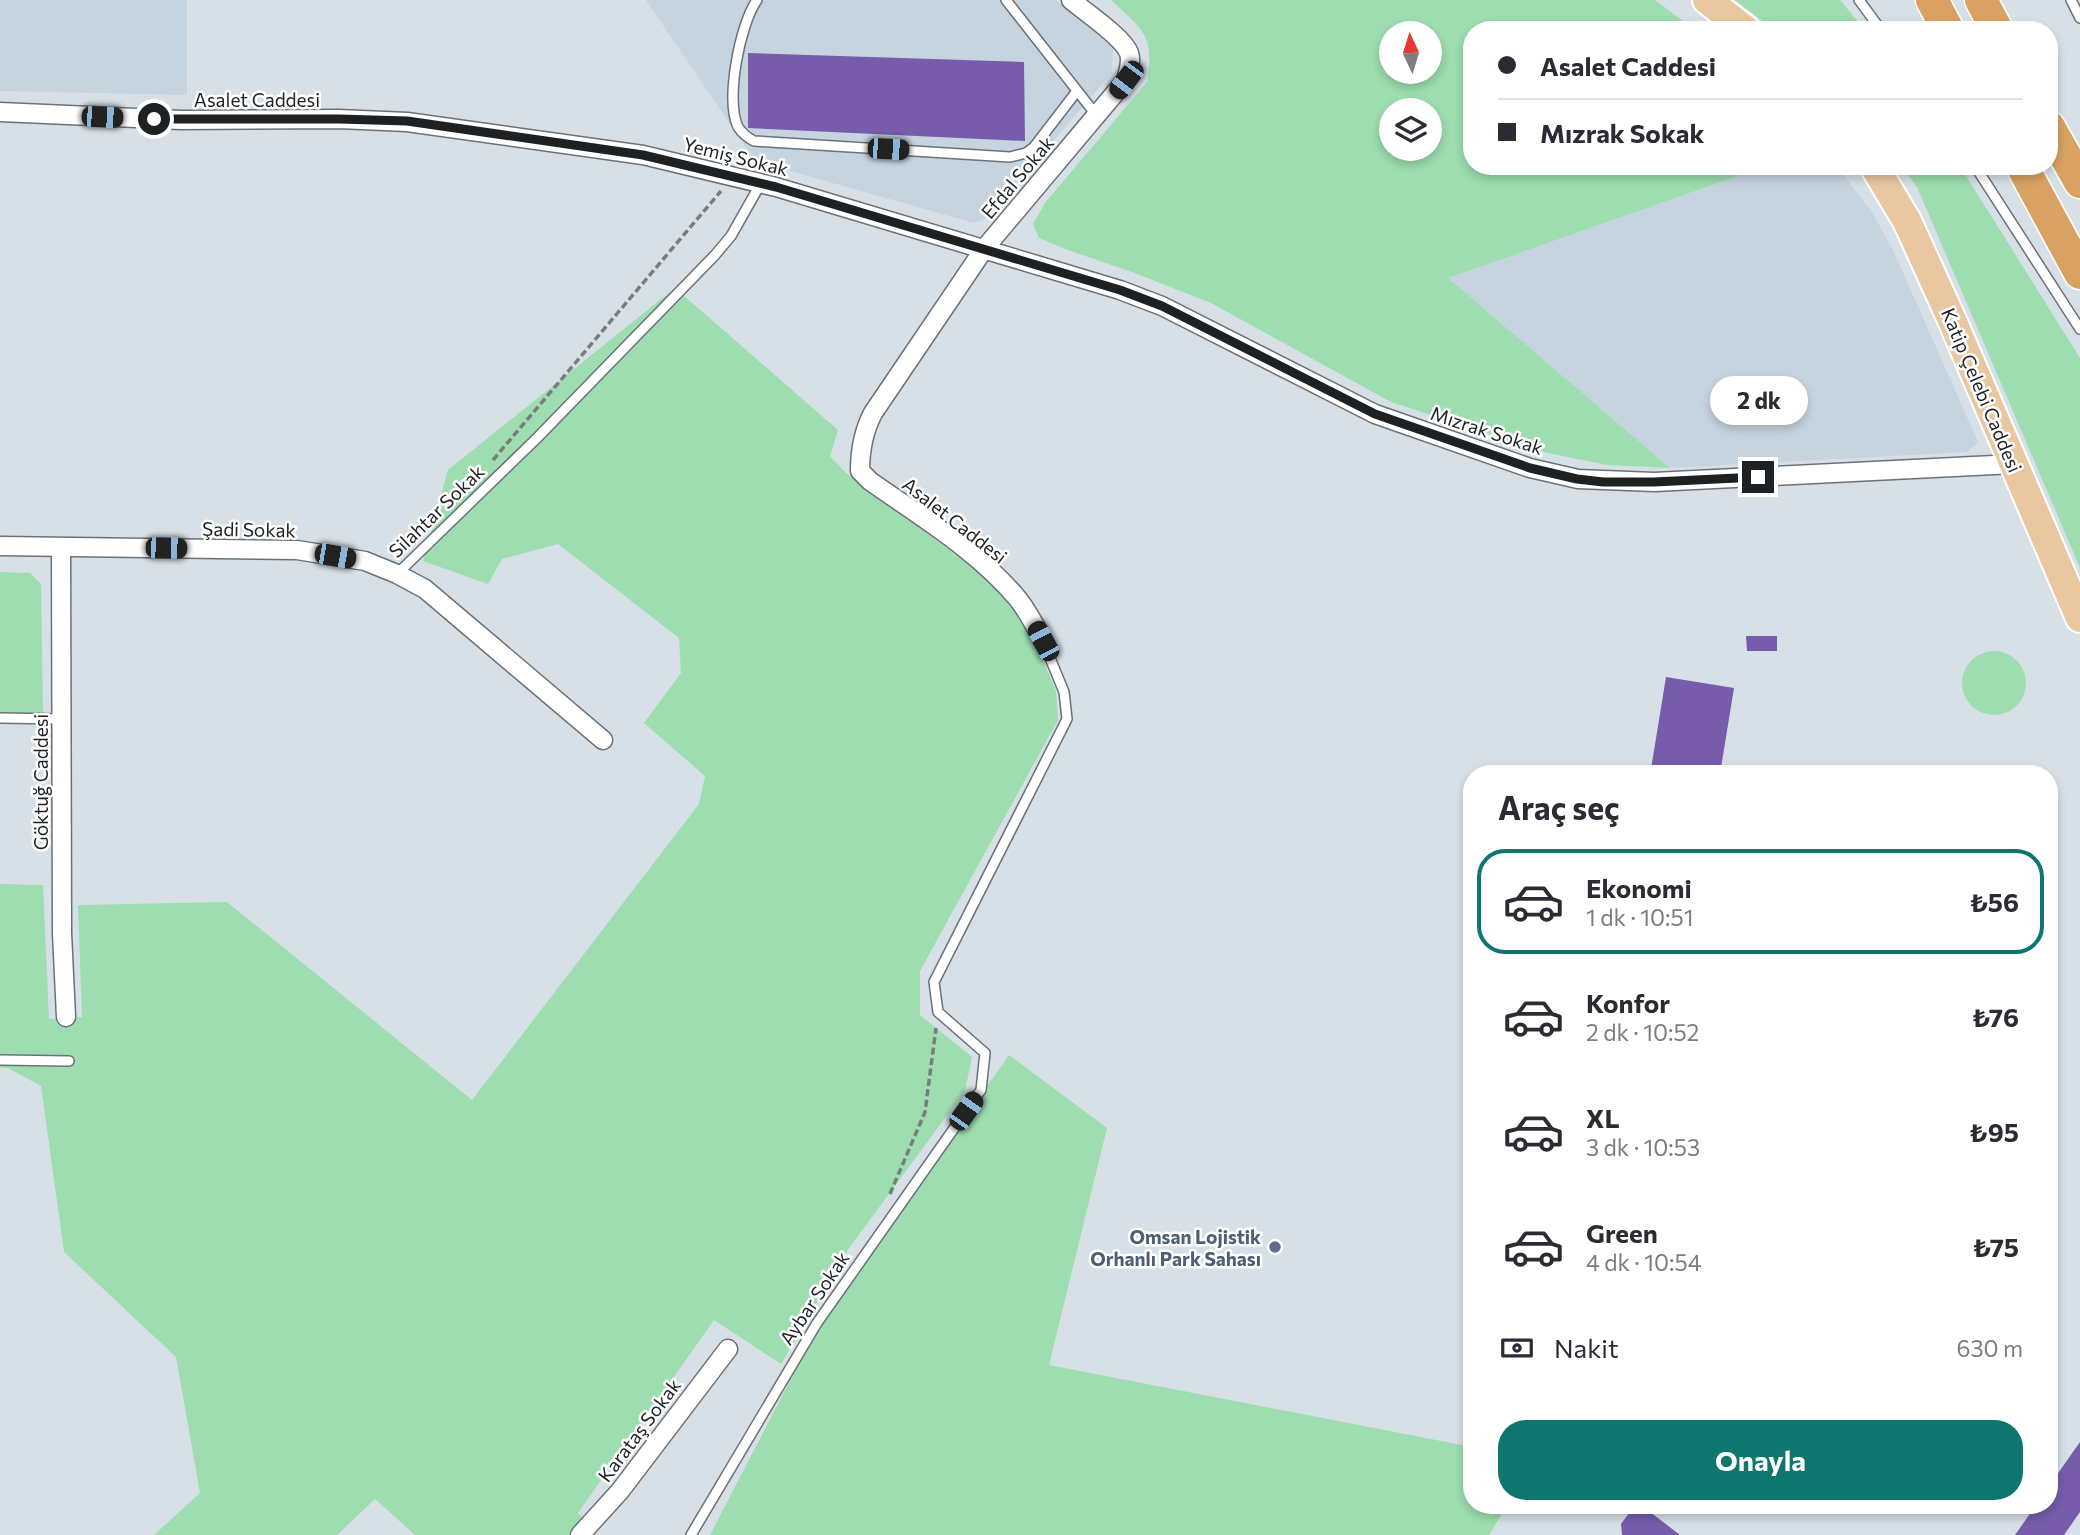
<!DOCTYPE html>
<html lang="tr">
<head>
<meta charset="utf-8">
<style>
  body { margin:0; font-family:Commissioner,sans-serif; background:#f7f7f7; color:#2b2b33; height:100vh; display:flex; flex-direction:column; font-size:26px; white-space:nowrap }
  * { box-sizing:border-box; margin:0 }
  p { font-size:23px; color:#7c7c81 }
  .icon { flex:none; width:38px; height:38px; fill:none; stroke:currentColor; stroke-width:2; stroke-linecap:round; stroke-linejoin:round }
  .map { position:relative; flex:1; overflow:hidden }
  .side { position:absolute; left:1463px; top:765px; width:595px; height:749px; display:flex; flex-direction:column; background:#fff; border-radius:28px; box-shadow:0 4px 10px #0003 }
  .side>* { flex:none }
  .top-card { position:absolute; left:1463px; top:21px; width:595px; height:154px; border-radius:28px; box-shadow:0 4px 10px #0003; display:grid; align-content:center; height:154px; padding:0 35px; background:#fff }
  .needle { width:46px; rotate:356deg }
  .buttons { position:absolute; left:1379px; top:21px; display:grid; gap:14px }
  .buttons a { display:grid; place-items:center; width:63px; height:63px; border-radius:50%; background:#fff; box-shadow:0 4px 10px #0003; font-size:35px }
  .end { position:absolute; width:32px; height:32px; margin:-16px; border:9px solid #1d2123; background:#fff; box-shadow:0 0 0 4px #fff }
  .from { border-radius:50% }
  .bubble { position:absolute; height:49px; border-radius:24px; background:#fff; box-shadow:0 4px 10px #0003; font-size:23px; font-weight:700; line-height:49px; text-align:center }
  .car { position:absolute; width:21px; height:42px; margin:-21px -10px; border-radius:9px; box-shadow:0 0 5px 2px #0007; background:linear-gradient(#222 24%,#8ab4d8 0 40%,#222 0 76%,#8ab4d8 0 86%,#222 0) }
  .top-card b { display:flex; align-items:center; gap:24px; height:66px; font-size:26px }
  .top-card b+b { border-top:2px solid #e1e1e2 }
  .top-card i { width:18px; height:18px; background:#2b2b33 }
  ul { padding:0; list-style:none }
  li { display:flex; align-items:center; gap:21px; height:105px; margin:0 14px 10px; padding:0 21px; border:4px solid transparent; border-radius:28px }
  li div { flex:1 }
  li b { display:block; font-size:26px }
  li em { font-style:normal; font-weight:700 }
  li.on { border-color:#0f766e }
  li>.icon { width:63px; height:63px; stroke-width:1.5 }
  h2 { padding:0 35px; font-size:32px; line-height:84px }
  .pay { display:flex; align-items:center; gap:18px; height:77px; padding:0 35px; font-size:26px }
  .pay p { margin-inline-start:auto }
  .button { display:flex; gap:14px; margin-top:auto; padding:14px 35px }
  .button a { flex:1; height:80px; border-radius:28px; background:#0f766e; color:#fff; font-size:28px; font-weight:700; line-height:80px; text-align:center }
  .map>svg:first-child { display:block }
  .built { fill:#c6d4e0 }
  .green { fill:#9dddaf; fill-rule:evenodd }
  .building { fill:#765cab }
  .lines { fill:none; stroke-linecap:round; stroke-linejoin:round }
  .lane-casing { stroke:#6a7278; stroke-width:12 }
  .street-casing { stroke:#6a7278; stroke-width:21 }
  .primary-casing { stroke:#fff; stroke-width:32 }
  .highway-casing { stroke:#fff; stroke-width:35 }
  .path { stroke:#777d81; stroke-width:3.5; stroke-dasharray:7 3.5; stroke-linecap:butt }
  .lane { stroke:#fff; stroke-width:9 }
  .street { stroke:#fff; stroke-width:18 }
  .primary { stroke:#e8c7a1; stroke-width:28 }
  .highway { stroke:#d9a263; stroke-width:32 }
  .route { stroke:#1d2123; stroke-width:9 }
  .service-dot { fill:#5c6f8a; stroke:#fff; stroke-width:2.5 }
  .labels { text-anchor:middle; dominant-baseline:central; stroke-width:5; stroke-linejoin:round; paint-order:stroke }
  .street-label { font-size:19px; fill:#1d2123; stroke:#fff }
  .service-label { font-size:19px; font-weight:bold; fill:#4e5e75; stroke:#fff; text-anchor:end }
</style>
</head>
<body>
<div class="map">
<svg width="2080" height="1535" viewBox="0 0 2080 1535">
  <rect width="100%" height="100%" fill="#d7e0e7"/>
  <path class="built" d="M0,0H187V95L0,91Z
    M646,0H1056L1113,48L1112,73L986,218L974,223L755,161Z
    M1766,166H1837L1873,214L1893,250L1978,442L1967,452L1670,468L1447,278Z"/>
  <path class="green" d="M1111,0H1655L1695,30H1472V166H1766L1448,278L1670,468L1607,465L1548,453L1391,402L1211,303L1132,272L1065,249L1039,238L1033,224L1045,203L1147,82C1155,35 1143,30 1111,0ZM1391,33H1430V72H1391ZM1430,110V149H1391V110Z
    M1735,0H1840L1865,30H1774Z
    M1901,166H1960L2080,358V568L1917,187Z
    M675,288L838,430L830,456L846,473L996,585L1031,632L1056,691L1058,720L920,971V1015L972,1057L965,1091L849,1248L781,1364L714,1320L578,1513L584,1520L568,1535H415L375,1499L337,1535H154L200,1493L176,1357L64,1252L41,1086L8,1068H0V884L43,885L49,1019L82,1017L78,905L227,902L472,1100L699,804L705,776L644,723L681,673L679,638L558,544L502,559L488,584L423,561L448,470Z
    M0,572L30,573L41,584L43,715L0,714Z
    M1962 683a32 32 0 1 1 64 0a32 32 0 1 1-64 0Z
    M1009,1055L1107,1128L1049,1365L1472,1447V1505H1507L1489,1535H710L819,1325Z"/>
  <path class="building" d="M748,53L1024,62L1025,141L748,128Z
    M1746,636H1777V651H1747Z
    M1666,677L1734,688L1720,774H1678L1651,769Z
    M2080,1442V1512L2064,1535H2015L2036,1505H2049V1486Z
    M1635,1505H1641L1680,1535H1622L1621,1524Z"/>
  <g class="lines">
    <g class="lane-casing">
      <path id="lane" d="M757,0C740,24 725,100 738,127C742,133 748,138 754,141L1010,157L1026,153L1034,147L1077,91
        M1006,0L1097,116
        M1859,0L1881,30
        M2071,0L2080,18
        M1975,166L2080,329
        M397,574L537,438L715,255L731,236L761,183
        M0,718L61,719
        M0,1060L69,1061
        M691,1535L817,1323L981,1090L985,1053L938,1012L934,982L1067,719L1064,692L1043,641"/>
    </g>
    <g class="street-casing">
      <path id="street" d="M0,112L181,120L339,119L407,122L643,155L776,187L1120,290L1162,306L1375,414L1530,468L1578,479L1654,482L2014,464
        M0,546L297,550L365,561L397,574L425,589L603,740
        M61,547L62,933L66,1017
        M1043,641C1036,627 1028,612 1018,599C978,551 921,517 870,481L860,471C860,450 863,432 873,413L984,249L1126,80C1128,72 1132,62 1129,53C1123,37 1085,12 1071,0
        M580,1535L620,1491L728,1349"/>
    </g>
    <g class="primary-casing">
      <path id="primary" d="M1707,0L1746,30
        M1874,166L1907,221L1952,320L2080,618"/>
    </g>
    <g class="highway-casing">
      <path id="highway" d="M1932,0L1948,30
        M1981,0L1997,30
        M2049,127L2080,182
        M2022,166L2080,273"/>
    </g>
    <path class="path" d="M493,460L721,191
      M890,1194L925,1112L936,1028"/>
    <use href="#lane" class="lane"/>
    <use href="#street" class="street"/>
    <use href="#primary" class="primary"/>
    <use href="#highway" class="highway"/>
  </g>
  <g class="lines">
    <path class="route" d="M154,119H339L407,121L643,155L776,187L1120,290L1162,306L1375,414L1530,468L1577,479L1603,482H1654L1758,477"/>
  </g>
  <circle class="service-dot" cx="1275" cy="1247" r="7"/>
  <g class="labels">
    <g class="street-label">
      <text x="257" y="99">Asalet Caddesi</text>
      <text transform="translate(736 156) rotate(14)">Yemiş Sokak</text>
      <text transform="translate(1017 177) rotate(-50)">Efdal Sokak</text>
      <text transform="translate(1982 390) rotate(67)">Katip Çelebi Caddesi</text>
      <text transform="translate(1487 430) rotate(18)">Mızrak Sokak</text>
      <text transform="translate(436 511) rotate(-44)">Silahtar Sokak</text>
      <text transform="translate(955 520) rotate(38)">Asalet Caddesi</text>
      <text transform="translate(249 529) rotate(1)">Şadi Sokak</text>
      <text transform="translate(40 782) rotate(-90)">Göktuğ Caddesi</text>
      <text transform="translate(814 1298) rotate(-56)">Aybar Sokak</text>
      <text transform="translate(639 1430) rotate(-53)">Karataş Sokak</text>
    </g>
    <g class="service-label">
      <text x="1261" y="1236">Omsan Lojistik<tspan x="1261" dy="22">Orhanlı Park Sahası</tspan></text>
    </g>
  </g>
</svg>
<div class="buttons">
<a><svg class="needle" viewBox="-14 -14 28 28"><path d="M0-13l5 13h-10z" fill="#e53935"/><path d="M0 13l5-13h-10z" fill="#7c7c81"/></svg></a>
<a><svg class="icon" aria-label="layers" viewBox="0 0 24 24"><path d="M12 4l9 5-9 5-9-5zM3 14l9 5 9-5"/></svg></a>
</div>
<i class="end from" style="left:154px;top:119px"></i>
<i class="end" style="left:1758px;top:477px"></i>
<div class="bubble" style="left:1710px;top:376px;width:98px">2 dk</div>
<i class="car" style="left:1126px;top:80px;rotate:217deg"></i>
<i class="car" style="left:102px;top:117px;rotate:92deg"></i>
<i class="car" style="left:888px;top:149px;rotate:93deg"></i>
<i class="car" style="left:166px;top:548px;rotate:91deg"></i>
<i class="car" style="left:335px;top:556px;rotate:100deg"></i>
<i class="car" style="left:1043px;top:641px;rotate:332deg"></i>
<i class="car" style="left:966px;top:1111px;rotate:35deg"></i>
<div class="top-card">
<b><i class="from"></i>Asalet Caddesi</b>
<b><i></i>Mızrak Sokak</b>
</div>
<section class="side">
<h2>Araç seç</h2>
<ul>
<li class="on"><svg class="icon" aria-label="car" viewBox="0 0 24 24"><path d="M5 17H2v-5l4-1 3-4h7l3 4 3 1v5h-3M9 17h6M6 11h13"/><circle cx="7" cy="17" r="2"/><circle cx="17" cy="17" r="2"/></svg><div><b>Ekonomi</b><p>1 dk · 10:51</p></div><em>₺56</em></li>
<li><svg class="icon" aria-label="car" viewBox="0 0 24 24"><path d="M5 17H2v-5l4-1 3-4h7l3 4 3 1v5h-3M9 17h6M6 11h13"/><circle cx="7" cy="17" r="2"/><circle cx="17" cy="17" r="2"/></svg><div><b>Konfor</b><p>2 dk · 10:52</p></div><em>₺76</em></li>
<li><svg class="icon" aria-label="car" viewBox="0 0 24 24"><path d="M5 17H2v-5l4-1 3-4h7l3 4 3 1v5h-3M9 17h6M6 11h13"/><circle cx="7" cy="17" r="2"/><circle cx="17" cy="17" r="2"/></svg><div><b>XL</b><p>3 dk · 10:53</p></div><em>₺95</em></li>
<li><svg class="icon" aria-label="car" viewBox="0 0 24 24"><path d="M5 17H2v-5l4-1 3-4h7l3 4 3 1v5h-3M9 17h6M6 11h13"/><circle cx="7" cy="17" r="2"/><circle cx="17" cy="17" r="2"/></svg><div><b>Green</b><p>4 dk · 10:54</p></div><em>₺75</em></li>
</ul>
<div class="pay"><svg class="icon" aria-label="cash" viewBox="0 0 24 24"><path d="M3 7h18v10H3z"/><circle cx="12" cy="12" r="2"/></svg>Nakit<p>630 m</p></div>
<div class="button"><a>Onayla</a></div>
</section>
</div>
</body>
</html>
